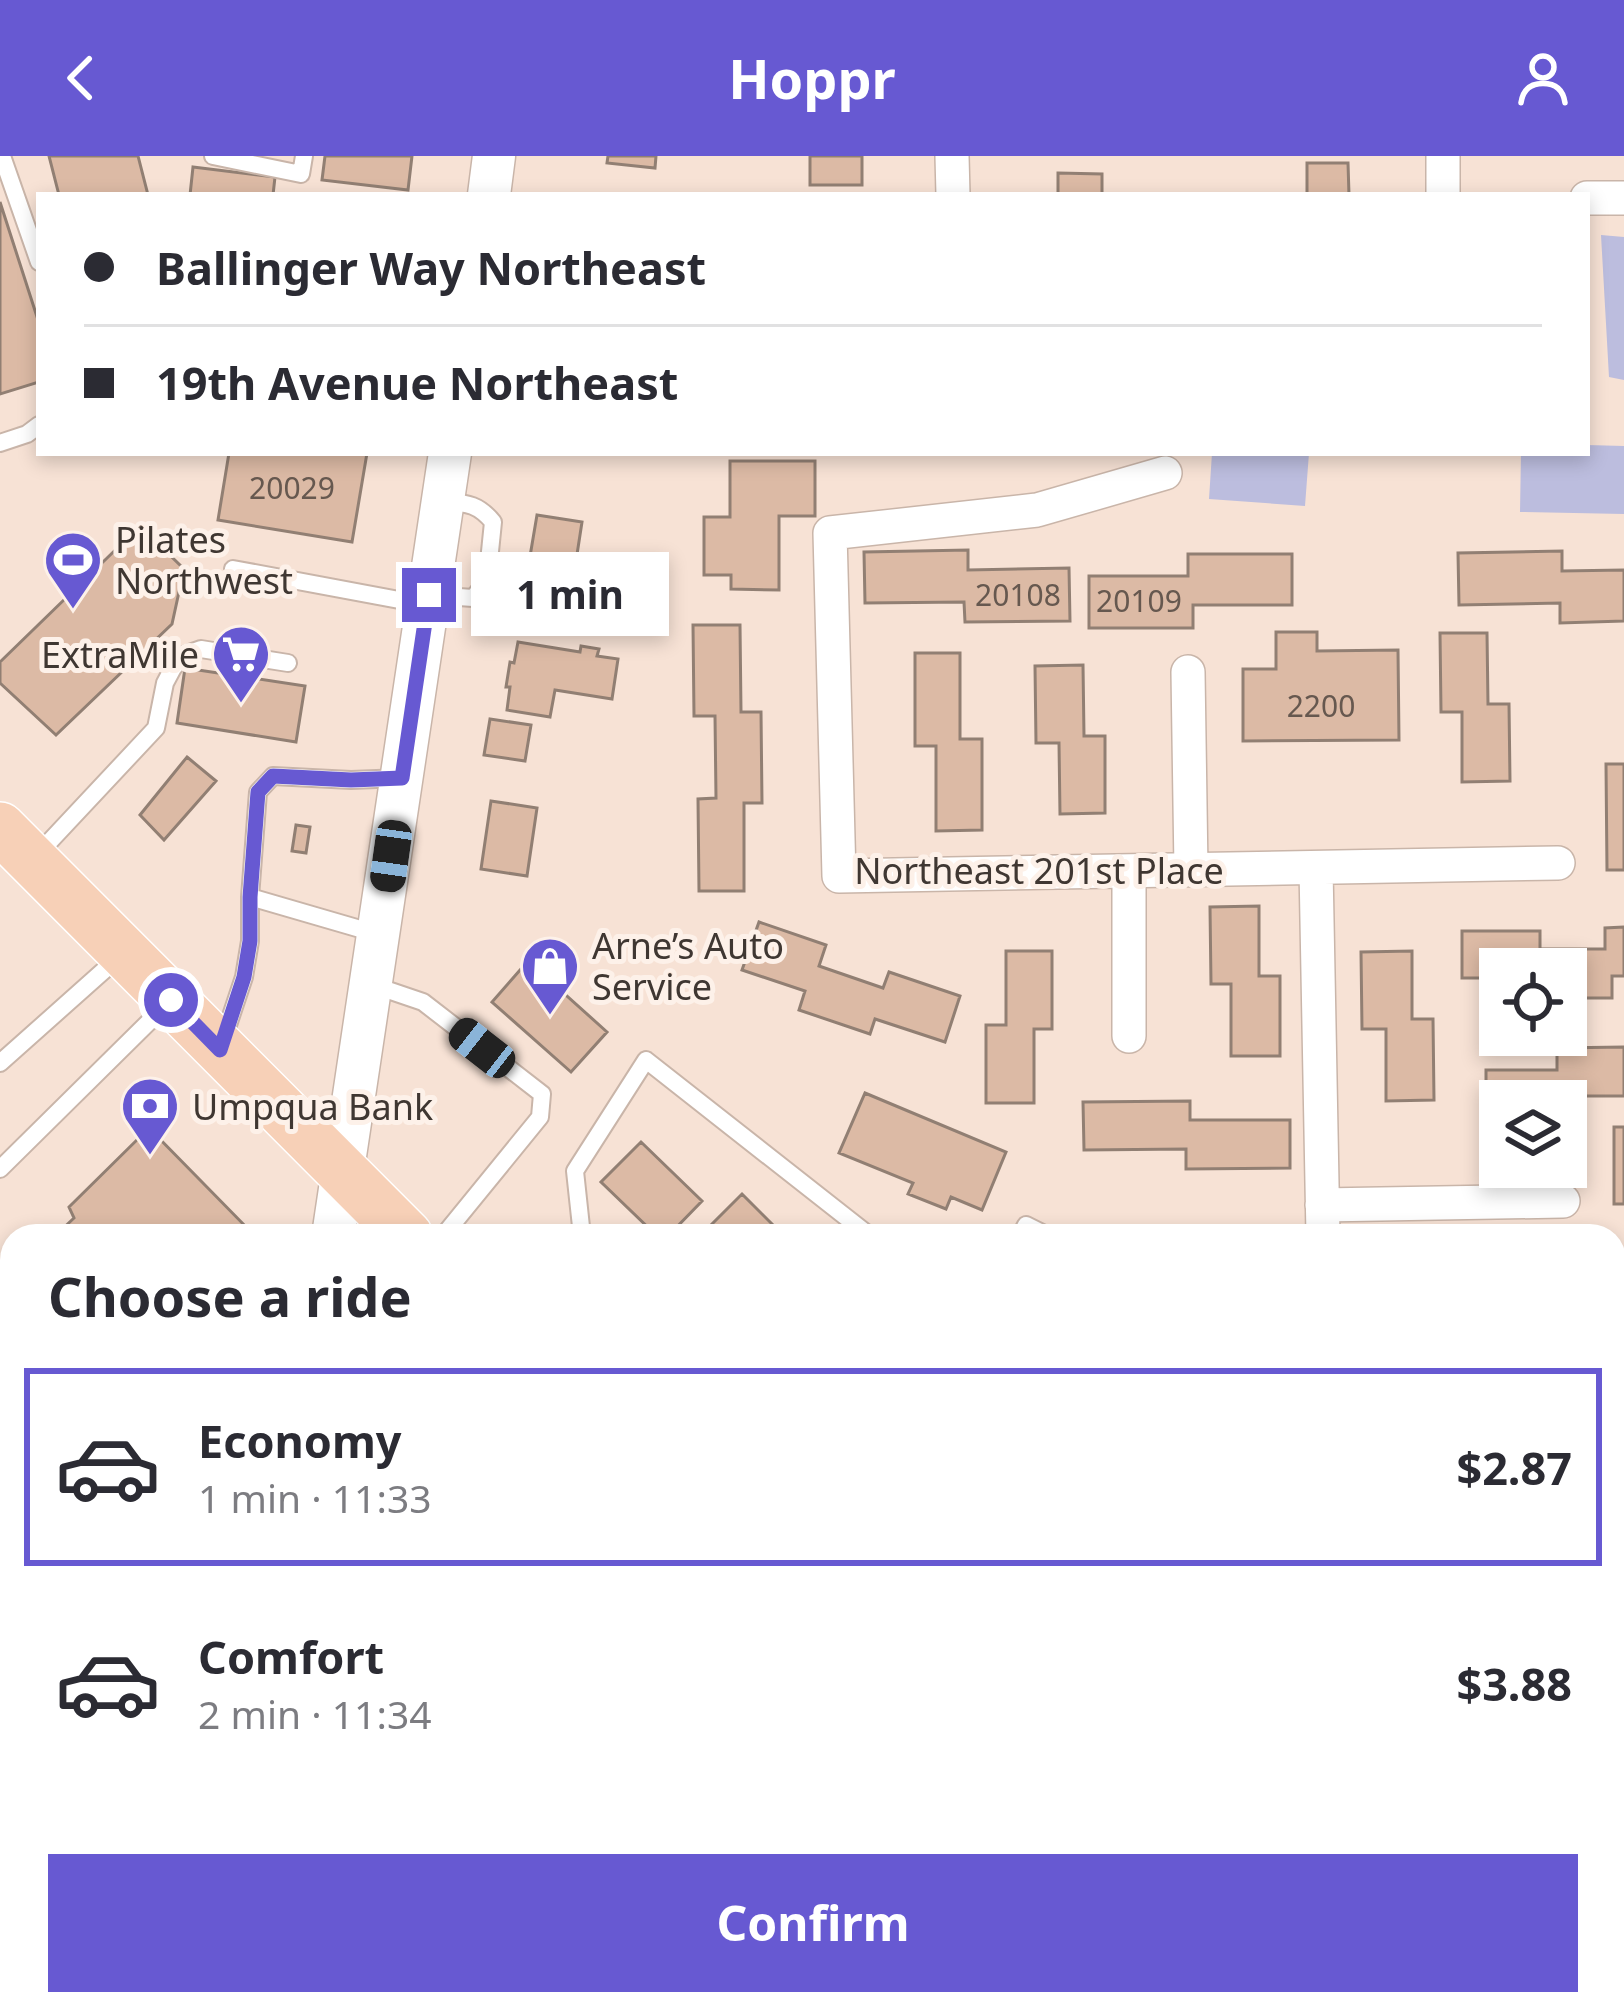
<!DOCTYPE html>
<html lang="en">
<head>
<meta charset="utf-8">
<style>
  body { margin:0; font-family:"Noto Sans",sans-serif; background:#f2f2f3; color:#2b2b33; height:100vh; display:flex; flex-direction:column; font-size:45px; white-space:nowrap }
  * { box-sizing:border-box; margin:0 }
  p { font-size:39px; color:#7c7c81 }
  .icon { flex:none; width:66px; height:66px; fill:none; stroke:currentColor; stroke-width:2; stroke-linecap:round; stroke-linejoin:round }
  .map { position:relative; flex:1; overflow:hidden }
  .drawer { position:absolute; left:0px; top:1068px; width:1626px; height:792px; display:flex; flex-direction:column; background:#fff; border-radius:36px 36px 0 0; box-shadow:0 6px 18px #0003 }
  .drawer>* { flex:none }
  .guide { position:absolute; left:36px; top:36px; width:1554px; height:264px; border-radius:0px; box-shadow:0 6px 18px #0003; display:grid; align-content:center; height:264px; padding:0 48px; background:#fff }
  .tools { position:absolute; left:1479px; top:792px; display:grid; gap:24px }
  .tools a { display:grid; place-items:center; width:108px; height:108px; border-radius:0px; background:#fff; box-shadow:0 6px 18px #0003; font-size:60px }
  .end { position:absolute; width:54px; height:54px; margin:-27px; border:15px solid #6759d2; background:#fff; box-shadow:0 0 0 6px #fff }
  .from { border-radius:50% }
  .bubble { position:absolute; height:84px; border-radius:0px; background:#fff; box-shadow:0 6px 18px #0003; font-size:39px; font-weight:700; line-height:84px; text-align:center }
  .car { position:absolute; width:36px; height:72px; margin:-36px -18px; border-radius:15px; box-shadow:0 0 9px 3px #0007; background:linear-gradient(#222 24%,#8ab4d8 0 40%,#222 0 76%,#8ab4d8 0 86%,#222 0) }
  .guide b { display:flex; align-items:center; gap:42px; height:114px; font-size:45px }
  .guide b+b { border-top:3px solid #e1e1e2 }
  .guide i { width:30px; height:30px; background:#2b2b33 }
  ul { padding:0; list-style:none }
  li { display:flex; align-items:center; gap:36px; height:198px; margin:0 24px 18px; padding:0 24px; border:6px solid transparent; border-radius:0px }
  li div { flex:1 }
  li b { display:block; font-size:45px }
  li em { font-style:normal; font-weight:700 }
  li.active { border-color:#6759d2 }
  li>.icon { width:108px; height:108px; stroke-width:1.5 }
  h2 { padding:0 48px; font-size:54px; line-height:144px }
  .button { display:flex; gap:24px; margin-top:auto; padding:24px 48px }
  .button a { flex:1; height:138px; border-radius:0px; background:#6759d2; color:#fff; font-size:48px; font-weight:700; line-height:138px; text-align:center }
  header { display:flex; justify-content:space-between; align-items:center; height:156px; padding:0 48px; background:#6759d2; color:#fff; font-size:54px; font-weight:700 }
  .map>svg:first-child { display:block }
  .green { fill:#bcbdde }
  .building { fill:#dcbaa5; stroke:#917f73; stroke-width:3 }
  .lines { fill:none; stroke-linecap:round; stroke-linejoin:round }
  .service-casing { stroke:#c9b5a9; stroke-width:20 }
  .minor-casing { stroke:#c9b5a9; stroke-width:36 }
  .tertiary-casing { stroke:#c9b5a9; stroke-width:45 }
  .primary-casing { stroke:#fff; stroke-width:54 }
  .service { stroke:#fff; stroke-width:16 }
  .minor { stroke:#fff; stroke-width:33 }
  .tertiary { stroke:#fff; stroke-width:42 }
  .primary { stroke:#f7d0b7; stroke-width:51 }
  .route { stroke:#6759d2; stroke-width:15 }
  .labels { text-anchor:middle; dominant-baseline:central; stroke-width:10; stroke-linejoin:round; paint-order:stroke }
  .number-label { font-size:30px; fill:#66584f }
  .poi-label { font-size:36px; fill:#3f3732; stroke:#fdf1e9; text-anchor:start }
  .street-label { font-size:36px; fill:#3f3732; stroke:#fdf1e9 }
</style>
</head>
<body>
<header><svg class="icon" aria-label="back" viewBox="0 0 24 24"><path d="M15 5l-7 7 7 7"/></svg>Hoppr<svg class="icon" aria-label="person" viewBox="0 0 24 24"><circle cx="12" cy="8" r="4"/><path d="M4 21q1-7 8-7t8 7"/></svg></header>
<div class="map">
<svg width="1624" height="1860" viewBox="0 0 1624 1860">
  <rect width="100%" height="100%" fill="#f7e2d5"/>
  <path class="green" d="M1601,79L1624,81V224L1609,221Z
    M1587,289L1624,290V358L1520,356L1521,297H1587Z
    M1212,297H1309L1305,350L1209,343Z"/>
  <path class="building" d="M49,0H138L148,39H59Z
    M325,0H412L408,34L322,24Z
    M608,0H656L655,12L607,7Z
    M810,0H862V29H810Z
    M1307,7H1348L1349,39H1307Z
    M193,11L275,21L273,39H190Z
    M1058,17L1102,18V39H1058Z
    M0,46L39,167V226L0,238Z
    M229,297H367L352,386L218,364Z
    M730,305H815V360H779V434L731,433V419H704V361H730Z
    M537,359L582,366L572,431L526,424Z
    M140,370L184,413L172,468L56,579L0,527V506Z
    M968,394V414L1069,412L1070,465L965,466L964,446L865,447L864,396Z
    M1562,395V415L1624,414V465L1560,467V447L1459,449L1458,397Z
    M1188,398H1292V449H1193V472H1089V420H1188Z
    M693,469H740L741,556H761L762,647H744V735H699L698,643L716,642L715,560H694Z
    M1276,476H1317V495L1398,494L1399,584L1243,585V513H1276Z
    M1440,477H1487L1488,548H1509L1510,625L1462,626V556H1441Z
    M518,486L580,496L581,490L599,493L597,500L618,503L612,543L555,534L550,561L507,554L510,531H506L510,506L514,507Z
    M915,497H960V583H982V674L936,675V590H915Z
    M1083,509L1084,580H1105V657L1060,658L1059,587H1036L1035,510Z
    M185,512L305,530L296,586L177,567Z
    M490,563L531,569L525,605L484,599Z
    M187,601L216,625L164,684L140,659Z
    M1606,608H1624V714H1607Z
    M491,645L537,652L527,720L481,713Z
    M296,669L310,671L306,697L292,695Z
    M1259,750V820H1280V900H1231V828H1211L1210,751Z
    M759,766L826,789L819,810L883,832L889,816L960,840L945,886L875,863L870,878L799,854L805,835L742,814Z
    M1624,771V820H1612V842H1566V813H1500V822H1462V775H1540V793H1605V772Z
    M1006,795H1052V873H1034V947H986V869H1006Z
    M1412,795V863H1433L1434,944L1386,945V873H1362L1361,796Z
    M528,805L607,876L571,916L492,846Z
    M1624,891V940H1564V945H1500V965H1486V914H1557V892Z
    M865,937L1006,996L982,1054L951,1041L946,1053L908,1038L913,1027L839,997Z
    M1190,945V964H1290V1012L1186,1013V993L1084,994L1083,946Z
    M1614,971H1624V1048H1614Z
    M149,972L255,1080H55L74,1062L69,1051Z
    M641,986L702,1045L668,1080H657L601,1026Z
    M742,1038L784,1080H700Z
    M1619,1115H1624V1192H1619Z
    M0,1224L12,1226V1298L1,1296L0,1305Z
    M1614,1228H1624V1275H1614Z
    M1614,1387H1624V1608L1614,1609V1531H1619L1618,1463H1614Z
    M1624,1697V1776H1614V1698Z
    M0,1725L12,1726V1805L0,1803Z
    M1614,1843H1624V1860H1609L1608,1848H1614Z
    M310,1848H356L354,1858L310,1850Z
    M825,1848H914L925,1860H860L856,1856L851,1860H836Z
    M1424,1848H1575V1860H1424Z"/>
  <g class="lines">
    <g class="service-casing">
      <path id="service" d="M2,0L39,106
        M213,0L301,18L304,0
        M0,287L27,278L39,269
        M233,413L426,449
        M430,439L473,442L487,425L493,366C479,349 468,347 447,346
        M37,699L156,572L165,527L173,512L184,499L201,493L288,507
        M250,741L258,636L273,620L351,624L402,622
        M373,829L423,846L542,938L540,961L443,1080
        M222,887L244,821L250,785V741L374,777
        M0,907L119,801
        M0,1013L166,849
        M582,1080L575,1015L646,904L870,1080
        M1020,1080L1026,1069L1048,1080
        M0,1165L12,1170
        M0,1532L12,1534
        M763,1848L770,1860"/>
    </g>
    <g class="minor-casing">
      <path id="minor" d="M952,0L953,39
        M1443,0V39
        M1587,42H1624
        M1165,317L1037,354L830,377L839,720L1558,707
        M1188,516L1191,714
        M1316,712L1323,1080
        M1129,715V880
        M1322,1049L1563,1045
        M1367,1848L1374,1860"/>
    </g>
    <g class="tertiary-casing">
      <path id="tertiary" d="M489,39L494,0
        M333,1080L450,297
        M195,1860L197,1848"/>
    </g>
    <g class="primary-casing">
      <path id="primary" d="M0,672L407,1080
        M1197,1848L1209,1860"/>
    </g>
    <use href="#service" class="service"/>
    <use href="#minor" class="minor"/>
    <use href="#tertiary" class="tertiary"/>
    <use href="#primary" class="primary"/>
  </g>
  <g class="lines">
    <path class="route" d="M171,844L220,894L244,821L250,785V741L258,636L273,620L351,624L402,622L429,439"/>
  </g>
  <defs>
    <g id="stadium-pin" transform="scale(3)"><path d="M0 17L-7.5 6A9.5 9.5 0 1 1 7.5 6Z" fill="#6759d2" stroke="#fdf1e9"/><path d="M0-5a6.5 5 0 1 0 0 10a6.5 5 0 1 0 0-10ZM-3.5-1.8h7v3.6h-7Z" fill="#fff"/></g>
    <g id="supermarket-pin" transform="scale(3)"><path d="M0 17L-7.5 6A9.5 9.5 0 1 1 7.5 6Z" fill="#6759d2" stroke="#fdf1e9"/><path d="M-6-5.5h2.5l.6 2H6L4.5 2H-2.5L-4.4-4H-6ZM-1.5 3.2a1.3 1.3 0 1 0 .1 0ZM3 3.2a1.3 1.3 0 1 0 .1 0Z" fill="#fff"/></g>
    <g id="shop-pin" transform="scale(3)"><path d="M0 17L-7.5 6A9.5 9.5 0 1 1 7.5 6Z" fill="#6759d2" stroke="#fdf1e9"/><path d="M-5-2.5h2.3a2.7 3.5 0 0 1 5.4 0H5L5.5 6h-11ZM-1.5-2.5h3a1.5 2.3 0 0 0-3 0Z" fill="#fff"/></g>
    <g id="bank-pin" transform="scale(3)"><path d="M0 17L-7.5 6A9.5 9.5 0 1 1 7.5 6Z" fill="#6759d2" stroke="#fdf1e9"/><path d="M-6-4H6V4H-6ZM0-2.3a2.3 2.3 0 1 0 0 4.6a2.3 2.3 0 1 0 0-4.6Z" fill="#fff"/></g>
  </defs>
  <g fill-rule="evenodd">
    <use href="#stadium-pin" x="73" y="404"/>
    <use href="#supermarket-pin" x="241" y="498"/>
    <use href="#shop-pin" x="550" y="810"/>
    <use href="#bank-pin" x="150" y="950"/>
  </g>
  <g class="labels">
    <g class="number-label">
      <text x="292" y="331">20029</text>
      <text x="1018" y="438">20108</text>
      <text x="1139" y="444">20109</text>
      <text x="1321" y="549">2200</text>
    </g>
    <g class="poi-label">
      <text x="115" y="383">Pilates<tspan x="115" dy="41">Northwest</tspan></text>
      <text x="199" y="498" text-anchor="end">ExtraMile</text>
      <text x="592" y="789">Arne’s Auto<tspan x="592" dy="41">Service</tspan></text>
      <text x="192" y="950">Umpqua Bank</text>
    </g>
    <g class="street-label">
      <text x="1039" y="714">Northeast 201st Place</text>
    </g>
  </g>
</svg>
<div class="tools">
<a><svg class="icon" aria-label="locate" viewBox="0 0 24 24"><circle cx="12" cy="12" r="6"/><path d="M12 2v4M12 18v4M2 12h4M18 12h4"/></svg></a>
<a><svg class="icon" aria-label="layers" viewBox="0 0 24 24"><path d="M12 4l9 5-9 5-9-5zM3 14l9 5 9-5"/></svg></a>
</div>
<i class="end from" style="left:171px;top:844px"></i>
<i class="end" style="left:429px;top:439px"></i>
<div class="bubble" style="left:471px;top:396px;width:198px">1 min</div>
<i class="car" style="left:391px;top:700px;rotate:188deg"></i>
<i class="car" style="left:482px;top:892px;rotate:308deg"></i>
<div class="guide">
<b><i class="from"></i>Ballinger Way Northeast</b>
<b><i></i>19th Avenue Northeast</b>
</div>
<section class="drawer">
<h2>Choose a ride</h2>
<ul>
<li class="active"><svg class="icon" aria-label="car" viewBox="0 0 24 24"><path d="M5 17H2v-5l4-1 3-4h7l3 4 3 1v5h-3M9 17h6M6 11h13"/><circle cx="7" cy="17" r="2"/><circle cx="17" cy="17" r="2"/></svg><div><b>Economy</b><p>1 min · 11:33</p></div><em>$2.87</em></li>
<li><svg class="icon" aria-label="car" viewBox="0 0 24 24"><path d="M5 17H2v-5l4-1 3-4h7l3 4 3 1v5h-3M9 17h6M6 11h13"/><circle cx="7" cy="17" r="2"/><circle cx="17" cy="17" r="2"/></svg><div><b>Comfort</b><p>2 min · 11:34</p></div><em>$3.88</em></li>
</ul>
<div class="button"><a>Confirm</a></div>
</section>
</div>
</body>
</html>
